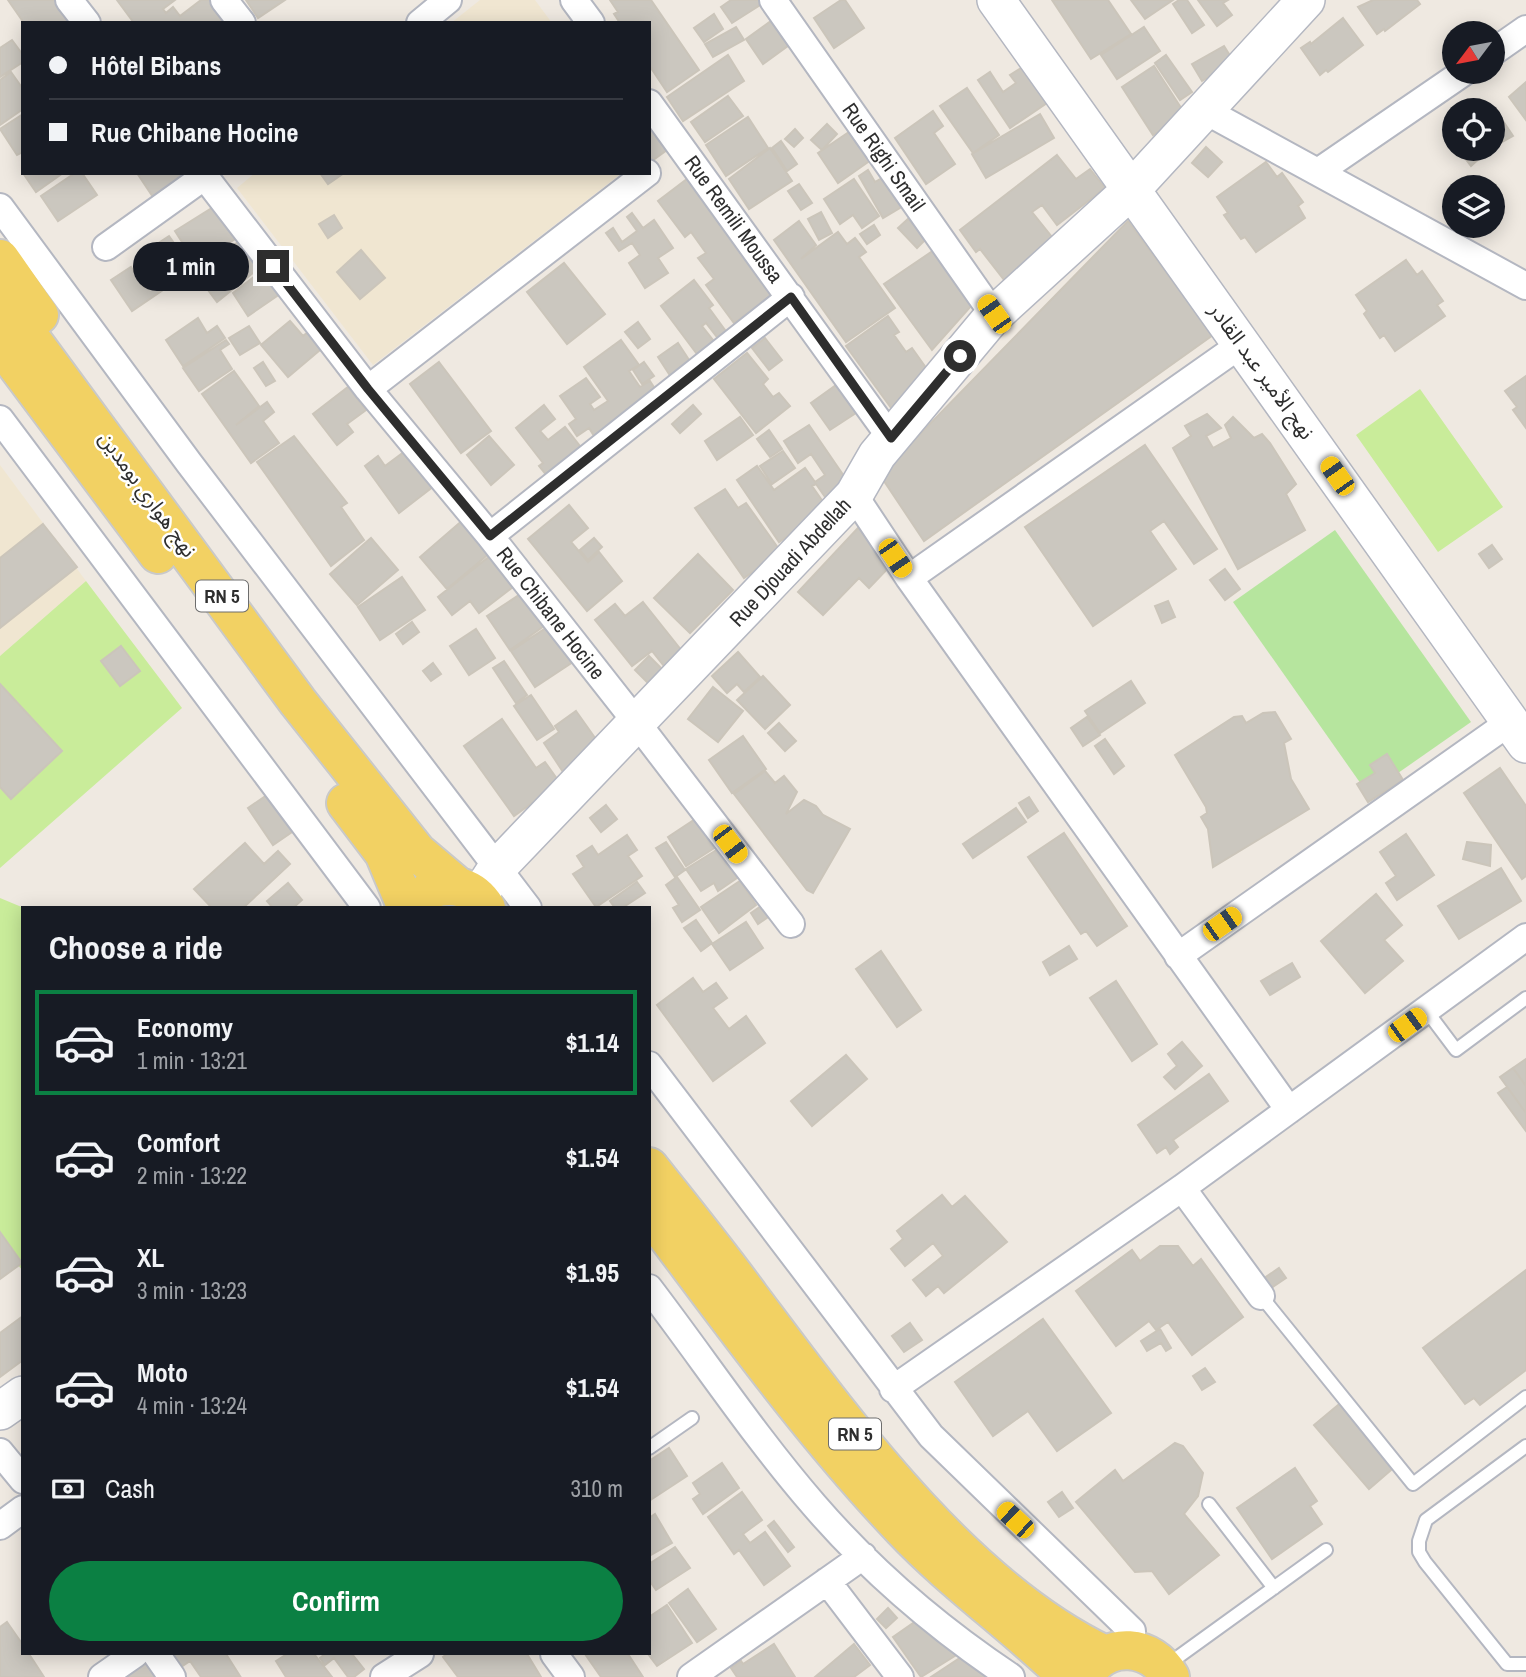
<!DOCTYPE html>
<html lang="en">
<head>
<meta charset="utf-8">
<style>
  body { margin:0; font-family:"Archivo Narrow","Noto Sans Arabic",sans-serif; background:#20242c; color:#f1f3f6; height:100vh; display:flex; flex-direction:column; font-size:26px; white-space:nowrap }
  * { box-sizing:border-box; margin:0 }
  p { font-size:23px; color:#9ea1a6 }
  .icon { flex:none; width:38px; height:38px; fill:none; stroke:currentColor; stroke-width:2; stroke-linecap:round; stroke-linejoin:round }
  .map { position:relative; flex:1; overflow:hidden }
  .sheet { position:absolute; left:21px; top:906px; width:630px; height:749px; display:flex; flex-direction:column; background:#171b24; border-radius:0px; box-shadow:0 4px 18px #0003 }
  .sheet>* { flex:none }
  .top-card { position:absolute; left:21px; top:21px; width:630px; height:154px; border-radius:0px; box-shadow:0 4px 18px #0003; display:grid; align-content:center; height:154px; padding:0 28px; background:#171b24 }
  .needle { width:46px; rotate:238deg }
  .tools { position:absolute; left:1442px; top:21px; display:grid; gap:14px }
  .tools a { display:grid; place-items:center; width:63px; height:63px; border-radius:50%; background:#171b24; box-shadow:0 4px 18px #0003; font-size:35px }
  .end { position:absolute; width:32px; height:32px; margin:-16px; border:9px solid #2e2e2e; background:#fff; box-shadow:0 0 0 4px #fff }
  .from { border-radius:50% }
  .bubble { position:absolute; height:49px; border-radius:24px; background:#171b24; box-shadow:0 4px 18px #0003; font-size:23px; font-weight:700; line-height:49px; text-align:center }
  .car { position:absolute; width:21px; height:42px; margin:-21px -10px; border-radius:9px; box-shadow:0 0 5px 2px #0007; background:linear-gradient(#f5c518 24%,#345 0 40%,#f5c518 0 76%,#345 0 86%,#f5c518 0) }
  .top-card b { display:flex; align-items:center; gap:24px; height:66px; font-size:26px }
  .top-card b+b { border-top:2px solid #363941 }
  .top-card i { width:18px; height:18px; background:#f1f3f6 }
  ul { padding:0; list-style:none }
  li { display:flex; align-items:center; gap:21px; height:105px; margin:0 14px 10px; padding:0 14px; border:4px solid transparent; border-radius:0px }
  li div { flex:1 }
  li b { display:block; font-size:26px }
  li em { font-style:normal; font-weight:700 }
  li.current { border-color:#0b8043 }
  li>.icon { width:63px; height:63px; stroke-width:1.5 }
  h2 { padding:0 28px; font-size:32px; line-height:84px }
  .pay { display:flex; align-items:center; gap:18px; height:77px; padding:0 28px; font-size:26px }
  .pay p { margin-inline-start:auto }
  .button { display:flex; gap:14px; margin-top:auto; padding:14px 28px }
  .button a { flex:1; height:80px; border-radius:42px; background:#0b8043; color:#fff; font-size:28px; font-weight:700; line-height:80px; text-align:center }
  .map>svg:first-child { display:block }
  .education { fill:#f0e6d1 }
  .green { fill:#b6e59e }
  .pitch { fill:#c9ec9a }
  .building { fill:#cbc7bf; stroke:#cbc5ba; stroke-width:2 }
  .lines { fill:none; stroke-linecap:round; stroke-linejoin:round }
  .lane-casing { stroke:#b4b7c1; stroke-width:16 }
  .street-casing { stroke:#b4b7c1; stroke-width:30 }
  .secondary-casing { stroke:#b4b7c1; stroke-width:40 }
  .primary-casing { stroke:#c9c9c9; stroke-width:42 }
  .lane { stroke:#fff; stroke-width:12 }
  .street { stroke:#fff; stroke-width:26 }
  .secondary { stroke:#fff; stroke-width:37 }
  .primary { stroke:#f2d163; stroke-width:38 }
  .route { stroke:#2e2e2e; stroke-width:9 }
  .labels { text-anchor:middle; dominant-baseline:central; stroke-width:5; stroke-linejoin:round; paint-order:stroke }
  .shield { fill:#fff; stroke:#6d6d6d; stroke-width:2 }
  .shield-label { font-size:19px; font-weight:bold; fill:#2e2e2e }
  .street-label { font-size:21px; fill:#2e2e2e; stroke:#fff }
</style>
</head>
<body>
<div class="map">
<svg width="1526" height="1677" viewBox="0 0 1526 1677">
  <rect width="100%" height="100%" fill="#efe9e1"/>
  <path class="education" d="M480,0H535L552,23H451Z
    M255,173H622L373,365L237,188Z
    M0,465L86,581L0,656Z"/>
  <path class="green" d="M1335,530L1471,722L1368,794L1233,602Z"/>
  <path class="pitch" d="M1420,389L1503,507L1438,552L1356,435Z
    M86,581L182,708L0,868V656Z
    M0,898L24,908L23,1271L0,1243Z"/>
  <path class="building" d="M8,0H66L74,23H24Z
    M117,0H175L163,9L166,13L173,7L180,16L201,0H210L227,23H134Z
    M246,0H285L258,18Z
    M610,0H651L699,70L667,92L649,65V23H620L614,14L618,12Z
    M731,0H764L765,2L732,23L721,7Z
    M841,0H845L864,28L834,48L814,18Z
    M1052,0H1108L1131,34L1091,59Z
    M1131,0H1173L1145,19Z
    M1179,0H1187L1204,25L1192,33L1173,4Z
    M1198,0H1228L1223,3L1232,15L1217,26Z
    M1373,0H1417L1420,4L1385,31L1384,29L1377,34L1358,7Z
    M714,14L723,29L704,42L694,28Z
    M775,18L792,43L763,64L746,39Z
    M1343,18L1363,45L1328,72L1326,70L1320,75L1301,48L1310,42L1311,44Z
    M736,27L744,40L713,57L705,44Z
    M1144,27L1160,51L1117,79L1101,55Z
    M12,40L23,55V62L0,77V48Z
    M1224,46L1234,62L1202,81L1192,64Z
    M728,55L744,81L683,121L667,97Z
    M1166,55L1192,92L1180,100L1155,63Z
    M1026,65L1050,101L1010,128L978,80L990,72L1003,92L1016,83L1010,75Z
    M1154,66L1185,114L1153,135L1122,87Z
    M11,72L23,89V109L0,125V80Z
    M1526,82V120L1509,97Z
    M967,88L999,135L973,153L940,106Z
    M728,96L743,116L705,142L691,122Z
    M1495,109L1513,136L1493,147V110Z
    M933,111L943,126L934,133L955,164L926,184L895,138Z
    M23,114V152L17,155L0,129Z
    M1040,114L1054,138L986,178L972,154Z
    M748,117L768,148L726,176L706,145Z
    M649,124L667,150L649,163Z
    M827,124L837,134L822,150L811,140Z
    M858,126L878,155L838,183L818,153Z
    M795,129L803,138L794,147L785,139Z
    M781,141L797,164L787,171L772,148Z
    M1206,147L1222,162L1208,177L1192,163Z
    M770,148L792,181L749,209L729,179Z
    M1458,149H1490L1471,166Z
    M1057,155L1076,179L1090,169L1105,188L1057,225L1042,205L1032,212L1056,242L1005,281L980,249L976,252L960,230Z
    M1266,162L1277,177L1282,173L1303,202L1298,206L1305,218L1256,252L1245,237L1241,239L1224,215L1228,213L1217,197Z
    M868,170L875,182L887,175L905,205L883,218L859,176Z
    M23,173H63L36,192Z
    M75,173H82L97,195L58,221L41,196Z
    M137,173H195L155,200Z
    M320,173H344L328,184Z
    M687,179L772,295L734,323L706,285L714,279L698,258L706,253L691,232L685,237L658,201Z
    M854,179L879,216L862,228L853,215L840,224L824,199Z
    M799,184L812,203L801,210L788,191Z
    M220,203L240,236L196,264L175,231Z
    M821,212L832,233L819,240L808,219Z
    M632,213L643,228L654,220L673,248L658,258L668,273L645,288L629,263L640,255L632,243L619,251L606,233L613,228L622,242L637,231L627,217Z
    M334,215L342,228L328,238L319,224Z
    M908,219L913,224L918,220L931,234L917,248L898,228Z
    M799,221L816,245L801,259L838,232L847,244L855,238L866,252L859,257L895,308L846,342L774,240Z
    M1128,221L1213,335L924,541L880,475Z
    M874,225L880,235L867,244L860,234Z
    M169,236L181,253L167,262L173,271L157,281L140,255Z
    M243,238L264,264L217,302L202,282L220,267L214,261Z
    M943,244L980,296L932,350L884,284Z
    M361,250L385,278L360,299L337,272Z
    M1406,260L1417,275L1422,271L1443,301L1437,305L1445,316L1395,351L1384,335L1380,338L1364,314L1367,311L1356,295Z
    M564,263L605,314L567,344L527,292Z
    M131,267L144,287L156,280L163,290L132,311L111,280Z
    M264,269L280,294L248,316L233,293Z
    M694,280L713,305L709,308L728,334L720,341L706,323L702,326L717,345L700,358L661,306Z
    M888,316L899,332L894,335L906,352L912,348L934,379L892,409L846,346Z
    M198,318L207,333L217,326L225,338L183,366L166,340Z
    M290,321L303,336L314,327L327,344L288,377L261,345Z
    M638,322L650,339L638,348L625,332Z
    M249,326L260,343L240,355L229,338Z
    M765,338L782,360L769,370L752,348Z
    M226,340L229,344L220,350L232,369L199,391L183,368Z
    M621,340L639,365L629,371L640,387L650,381L659,395L596,439L589,428L577,436L569,424L576,419L560,396L586,378L600,397L590,404L594,410L608,401L584,367Z
    M678,343L693,366L673,380L658,357Z
    M747,353L768,379L763,384L773,397L779,393L790,406L756,433L714,379Z
    M263,362L275,381L266,386L254,368Z
    M439,362L491,431L461,453L410,384Z
    M644,362L654,376L642,384L633,370Z
    M234,371L259,406L236,425L267,402L274,412L263,421L279,443L251,463L202,394Z
    M1526,376V428L1513,410L1517,407L1505,391Z
    M839,383L859,411L830,430L811,403Z
    M348,387L366,410L347,424L353,432L337,445L313,414Z
    M544,405L555,419L540,431L548,440L565,427L587,455L552,482L539,466L543,463L516,428Z
    M693,405L701,414L680,433L672,424Z
    M1207,414L1221,428L1206,436L1213,448L1231,438L1225,425L1233,417L1254,438L1262,434L1270,443L1296,484L1286,494L1305,530L1238,569L1173,448L1191,436L1185,426Z
    M740,417L753,435L717,460L705,441Z
    M809,425L848,482L825,497L816,484L812,486L828,509L779,542L737,480L757,466L774,490L805,468L815,482L825,475L811,454L798,463L784,441Z
    M769,430L782,449L770,457L757,439Z
    M294,436L347,503L341,507L364,540L331,566L257,462Z
    M489,436L514,465L491,485L467,455Z
    M1145,445L1217,549L1194,564L1164,521L1150,531L1176,569L1093,626L1025,527Z
    M408,449L434,486L399,513L365,466L378,456L385,466Z
    M783,451L795,468L772,484L760,466Z
    M725,489L738,508L746,503L781,552L744,578L695,508Z
    M569,505L588,528L571,542L588,562L599,552L622,581L587,611L528,539Z
    M463,520L491,552L447,589L420,557Z
    M43,524L77,567L0,628V558Z
    M858,528L894,562L869,588L859,578L823,615L798,592Z
    M371,538L398,570L357,605L330,574Z
    M594,538L602,547L588,560L580,550Z
    M1492,545L1502,559L1489,568L1479,554Z
    M698,554L733,590L690,633L654,598Z
    M490,556L513,587L479,613L470,601L452,615L438,597Z
    M1225,569L1240,589L1225,600L1210,580Z
    M402,577L425,610L380,640L358,607Z
    M522,593L544,626L510,650L487,616Z
    M1168,601L1175,617L1162,623L1155,606Z
    M643,602L682,651L664,666L652,651L632,666L595,620L615,604L625,616Z
    M412,622L419,632L403,644L396,634Z
    M549,626L573,662L535,687L511,651Z
    M476,629L495,658L469,675L450,646Z
    M121,646L140,671L120,686L101,661Z
    M738,652L760,677L744,692L737,684L727,693L712,676Z
    M649,656L665,672L651,686L635,670Z
    M504,661L527,695L516,703L493,668Z
    M433,663L441,674L431,681L423,671Z
    M763,676L790,705L765,729L737,700Z
    M1131,681L1145,703L1100,733L1085,711Z
    M0,684L62,751L11,799L0,787Z
    M713,687L743,711L718,742L688,719Z
    M531,695L554,729L537,740L514,706Z
    M576,711L605,752L567,778L544,743L559,732L555,726Z
    M1275,712L1291,739L1284,743L1291,779L1309,809L1213,867L1208,829L1201,817L1207,813L1206,807L1175,755L1234,717L1242,716L1246,723L1263,713Z
    M1087,717L1100,735L1083,746L1071,728Z
    M502,719L536,768L545,762L560,783L514,816L464,746Z
    M779,723L796,741L785,751L768,733Z
    M743,736L766,769L732,793L709,760Z
    M1105,739L1124,766L1114,774L1095,746Z
    M1387,754L1403,780L1368,802L1357,784L1375,773L1370,765Z
    M1500,768L1526,806V876L1522,879L1464,793Z
    M765,771L775,783L784,776L797,792L786,814L804,800L816,806L823,815L850,829L813,893L807,890L734,794Z
    M270,793L295,830L273,845L248,808Z
    M1029,797L1038,811L1028,818L1019,803Z
    M606,805L617,819L601,832L590,818Z
    M1016,808L1026,822L973,858L963,844Z
    M700,816L719,845L686,866L668,837Z
    M1064,833L1127,926L1097,946L1086,931L1081,934L1028,857Z
    M1406,834L1434,875L1397,900L1386,883L1396,876L1380,852Z
    M627,835L637,850L628,856L642,876L596,907L573,874L584,867L577,856L592,846L598,855Z
    M666,842L685,870L675,877L656,848Z
    M1467,842L1491,845L1490,866L1463,859Z
    M245,843L264,864L278,851L290,864L243,908H212L194,889Z
    M718,849L737,878L718,891L714,883L701,891L686,869Z
    M1501,868L1521,901L1459,939L1438,906Z
    M677,877L700,910L682,922L673,908L679,905L666,885Z
    M740,881L756,905L719,933L701,907Z
    M637,882L645,893L622,908H615L610,901Z
    M288,883L302,900L293,908H273L267,901Z
    M1376,894L1402,925L1384,940L1403,961L1365,993L1321,941Z
    M764,904L771,915L758,924L751,913Z
    M696,920L712,943L701,951L684,928Z
    M746,922L763,948L730,970L712,944Z
    M1069,946L1077,959L1050,975L1043,962Z
    M881,951L921,1010L897,1027L856,969Z
    M1292,963L1300,977L1270,995L1261,981Z
    M693,978L703,992L716,983L727,998L713,1008L729,1029L746,1016L765,1043L713,1081L657,1005Z
    M1116,981L1157,1044L1132,1061L1090,998Z
    M1182,1042L1202,1066L1175,1089L1164,1077L1177,1066L1168,1054Z
    M846,1055L867,1079L812,1126L791,1101Z
    M1526,1059V1086L1513,1068Z
    M1513,1068L1526,1086V1113L1500,1077Z
    M1209,1074L1228,1101L1173,1140L1178,1147L1170,1154L1166,1147L1157,1153L1138,1125Z
    M1507,1087L1526,1113V1131L1498,1093Z
    M942,1195L952,1207L965,1196L1007,1242L944,1293L938,1286L926,1296L913,1280L943,1256L933,1243L905,1266L891,1249L903,1239L897,1231Z
    M0,1232L22,1263L0,1279Z
    M1160,1246H1178L1193,1266L1201,1259L1243,1317L1192,1355L1168,1322L1156,1330L1149,1321L1116,1346L1076,1291L1132,1250L1140,1261Z
    M1279,1268L1286,1278L1264,1293L1257,1283Z
    M1526,1270V1370L1480,1405L1474,1398L1465,1404L1423,1348Z
    M23,1316V1360L0,1377V1333Z
    M1043,1319L1111,1413L1057,1451L1028,1411L993,1436L955,1382Z
    M910,1323L922,1340L904,1352L892,1336Z
    M1160,1329L1171,1348L1166,1351L1161,1343L1147,1351L1141,1341Z
    M1205,1368L1215,1382L1202,1390L1193,1376Z
    M1343,1401L1397,1465L1369,1489L1314,1425Z
    M1175,1443L1183,1446L1203,1473L1198,1496L1184,1514L1219,1555L1169,1594L1152,1571L1135,1572L1076,1502L1115,1470L1123,1481Z
    M669,1448L687,1476L649,1501V1461Z
    M722,1463L739,1488L703,1514L693,1499L700,1494L693,1483Z
    M1295,1468L1317,1501L1310,1506L1322,1524L1272,1559L1237,1508Z
    M742,1492L762,1520L743,1534L750,1543L765,1532L790,1566L764,1585L739,1550L734,1554L708,1517Z
    M1062,1492L1073,1508L1059,1517L1048,1502Z
    M655,1514L672,1543L649,1556V1518Z
    M774,1521L794,1547L788,1552L768,1526Z
    M675,1547L690,1568L656,1590L649,1580V1564Z
    M688,1589L716,1629L697,1642L669,1603Z
    M667,1605L692,1643L657,1666L648,1654L649,1617Z
    M888,1608L897,1618L886,1628L877,1619Z
    M929,1612L958,1654L921,1677L893,1637Z
    M7,1622L23,1645V1654H29L44,1677H0V1627Z
    M774,1644L795,1677H737L731,1668L741,1661L743,1664Z
    M854,1644L870,1665L854,1677H815Z
    M969,1652L986,1677H931Z
    M173,1654H226L240,1676L201,1677L190,1661L181,1667Z
    M287,1654H314L332,1677H286L276,1661Z
    M325,1654H352L364,1669L354,1677H348L334,1658L325,1665L320,1658Z
    M447,1654H527L541,1677H458L443,1657Z
    M585,1654H628L643,1677H601Z
    M145,1661L156,1677H121Z"/>
  <g class="lines">
    <g class="lane-casing">
      <path id="lane" d="M1426,1010L1456,1050L1526,998
        M1261,1296L1413,1484L1526,1397
        M1526,1446L1426,1520L1419,1541V1552L1425,1562L1507,1664H1526
        M649,1448L692,1418
        M1209,1504L1274,1588
        M1167,1665L1326,1550"/>
    </g>
    <g class="street-casing">
      <path id="street" d="M69,0L87,23
        M224,0L242,23
        M574,0L591,23
        M773,0L994,315
        M420,23L448,0
        M1493,52L1526,29
        M649,103L891,438
        M1204,110L1526,286
        M1318,172L1464,72
        M202,173L368,389L490,536L637,723L791,924
        M0,207L189,463L528,908
        M106,247L205,176
        M368,389L647,173
        M0,419L367,908
        M854,495L909,578L1289,1110
        M490,536L791,297
        M909,578L1243,343
        M1178,956L1510,722
        M649,1065L931,1436L1132,1631V1650
        M1182,1188L1261,1296
        M649,1288C704,1360 755,1437 814,1505C871,1571 939,1629 1011,1677
        M893,1389L1182,1188L1526,937
        M0,1452L23,1480
        M0,1526L23,1509
        M827,1581L900,1677
        M156,1654L172,1677
        M554,1654L571,1677
        M102,1677L135,1654
        M384,1677L420,1654
        M691,1677L863,1556"/>
    </g>
    <g class="secondary-casing">
      <path id="secondary" d="M996,0L1526,744
        M478,897L497,868L854,495L877,455L994,315L1131,190L1306,0
        M0,1411L23,1395"/>
    </g>
    <g class="primary-casing">
      <path id="primary" d="M0,259L39,315
        M0,297L298,702L417,852L456,885
        M0,343L158,554
        M346,803L384,853L407,908
        M431,889C454,882 473,887 486,908
        M649,1167C683,1210 718,1253 750,1297C843,1421 962,1587 1105,1655
        M649,1212C730,1319 809,1430 902,1528C953,1582 1015,1625 1068,1677
        M1087,1673C1107,1640 1152,1644 1170,1677"/>
    </g>
    <use href="#lane" class="lane"/>
    <use href="#street" class="street"/>
    <use href="#secondary" class="secondary"/>
    <use href="#primary" class="primary"/>
  </g>
  <g class="lines">
    <path class="route" d="M273,266L368,389L490,536L791,297L891,438L960,356"/>
  </g>
  <g class="labels">
    <g class="shield">
      <rect x="196" y="580.5" width="52" height="31" rx="5"/>
      <rect x="829" y="1418.5" width="52" height="31" rx="5"/>
    </g>
    <g class="shield-label">
      <text x="222" y="596">RN 5</text>
      <text x="855" y="1434">RN 5</text>
    </g>
    <g class="street-label">
      <text transform="translate(884 157) rotate(55)">Rue Righi Smail</text>
      <text transform="translate(734 219) rotate(54)">Rue Remili Moussa</text>
      <text transform="translate(1262 371) rotate(54)">نهج الأمير عبد القادر</text>
      <text transform="translate(148 494) rotate(54)">نهج هواري بومدين</text>
      <text transform="translate(790 562) rotate(-47)">Rue Djouadi Abdellah</text>
      <text transform="translate(551 613) rotate(52)">Rue Chibane Hocine</text>
    </g>
  </g>
</svg>
<div class="tools">
<a><svg class="needle" viewBox="-14 -14 28 28"><path d="M0-13l5 13h-10z" fill="#e53935"/><path d="M0 13l5-13h-10z" fill="#9ea1a6"/></svg></a>
<a><svg class="icon" aria-label="locate" viewBox="0 0 24 24"><circle cx="12" cy="12" r="6"/><path d="M12 2v4M12 18v4M2 12h4M18 12h4"/></svg></a>
<a><svg class="icon" aria-label="layers" viewBox="0 0 24 24"><path d="M12 4l9 5-9 5-9-5zM3 14l9 5 9-5"/></svg></a>
</div>
<i class="end from" style="left:960px;top:356px"></i>
<i class="end" style="left:273px;top:266px"></i>
<div class="bubble" style="left:133px;top:242px;width:116px">1 min</div>
<i class="car" style="left:994px;top:314px;rotate:325deg"></i>
<i class="car" style="left:1337px;top:476px;rotate:325deg"></i>
<i class="car" style="left:895px;top:558px;rotate:146deg"></i>
<i class="car" style="left:730px;top:844px;rotate:143deg"></i>
<i class="car" style="left:1222px;top:924px;rotate:55deg"></i>
<i class="car" style="left:1407px;top:1025px;rotate:54deg"></i>
<i class="car" style="left:1015px;top:1520px;rotate:313deg"></i>
<div class="top-card">
<b><i class="from"></i>Hôtel Bibans</b>
<b><i></i>Rue Chibane Hocine</b>
</div>
<section class="sheet">
<h2>Choose a ride</h2>
<ul>
<li class="current"><svg class="icon" aria-label="car" viewBox="0 0 24 24"><path d="M5 17H2v-5l4-1 3-4h7l3 4 3 1v5h-3M9 17h6M6 11h13"/><circle cx="7" cy="17" r="2"/><circle cx="17" cy="17" r="2"/></svg><div><b>Economy</b><p>1 min · 13:21</p></div><em>$1.14</em></li>
<li><svg class="icon" aria-label="car" viewBox="0 0 24 24"><path d="M5 17H2v-5l4-1 3-4h7l3 4 3 1v5h-3M9 17h6M6 11h13"/><circle cx="7" cy="17" r="2"/><circle cx="17" cy="17" r="2"/></svg><div><b>Comfort</b><p>2 min · 13:22</p></div><em>$1.54</em></li>
<li><svg class="icon" aria-label="car" viewBox="0 0 24 24"><path d="M5 17H2v-5l4-1 3-4h7l3 4 3 1v5h-3M9 17h6M6 11h13"/><circle cx="7" cy="17" r="2"/><circle cx="17" cy="17" r="2"/></svg><div><b>XL</b><p>3 min · 13:23</p></div><em>$1.95</em></li>
<li><svg class="icon" aria-label="car" viewBox="0 0 24 24"><path d="M5 17H2v-5l4-1 3-4h7l3 4 3 1v5h-3M9 17h6M6 11h13"/><circle cx="7" cy="17" r="2"/><circle cx="17" cy="17" r="2"/></svg><div><b>Moto</b><p>4 min · 13:24</p></div><em>$1.54</em></li>
</ul>
<div class="pay"><svg class="icon" aria-label="cash" viewBox="0 0 24 24"><path d="M3 7h18v10H3z"/><circle cx="12" cy="12" r="2"/></svg>Cash<p>310 m</p></div>
<div class="button"><a>Confirm</a></div>
</section>
</div>
</body>
</html>
